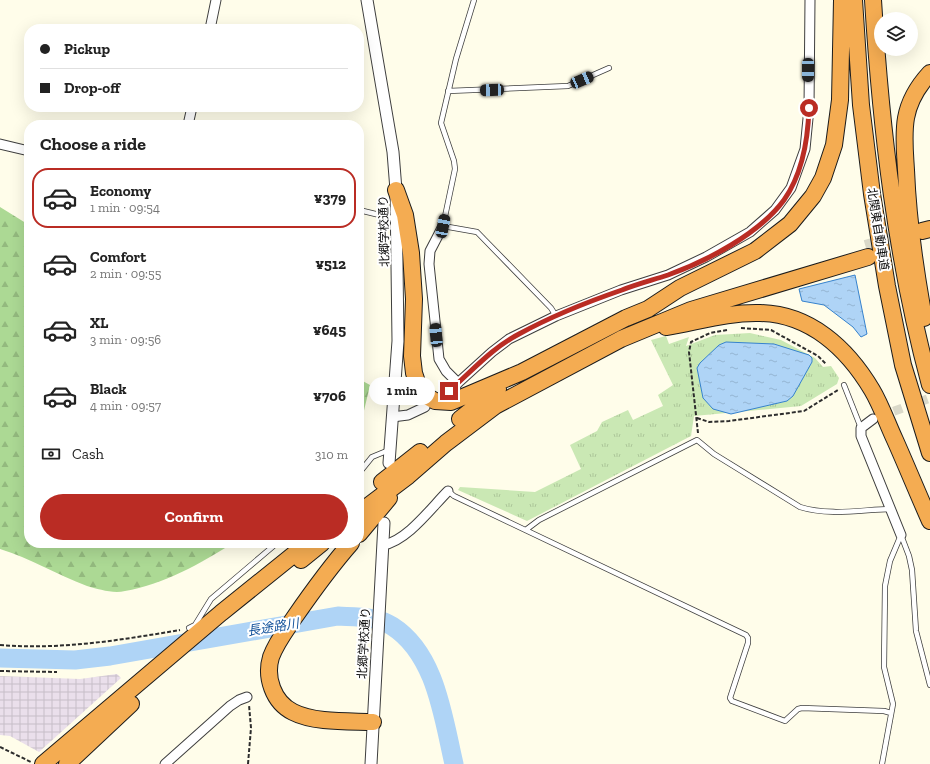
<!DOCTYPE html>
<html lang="en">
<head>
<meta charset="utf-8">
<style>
  body { margin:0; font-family:"Zilla Slab","Noto Sans JP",serif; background:#f2f2f2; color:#222; height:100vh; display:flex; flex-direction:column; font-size:15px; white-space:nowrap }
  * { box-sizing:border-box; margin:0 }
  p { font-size:13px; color:#767676 }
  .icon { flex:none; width:22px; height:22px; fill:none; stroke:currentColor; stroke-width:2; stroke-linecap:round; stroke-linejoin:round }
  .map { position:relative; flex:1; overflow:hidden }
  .panel { position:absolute; left:24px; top:120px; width:340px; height:428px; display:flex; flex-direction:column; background:#fff; border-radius:16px; box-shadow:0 4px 16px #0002 }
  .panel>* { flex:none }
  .banner { position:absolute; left:24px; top:24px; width:340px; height:88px; border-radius:16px; box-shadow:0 4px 16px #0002; display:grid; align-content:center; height:88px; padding:0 16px; background:#fff }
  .tools { position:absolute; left:874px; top:12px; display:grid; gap:8px }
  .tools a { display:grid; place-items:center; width:44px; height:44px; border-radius:50%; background:#fff; box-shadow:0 4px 16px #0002; font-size:20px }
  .end { position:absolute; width:18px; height:18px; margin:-9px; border:5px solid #ba2c24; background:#fff; box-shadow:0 0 0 2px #fff }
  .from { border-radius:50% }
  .bubble { position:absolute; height:28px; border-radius:14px; background:#fff; box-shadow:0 4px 16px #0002; font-size:13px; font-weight:700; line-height:28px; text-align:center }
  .car { position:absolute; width:12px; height:24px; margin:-12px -6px; border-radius:5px; box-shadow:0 0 3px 1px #0007; background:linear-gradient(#222 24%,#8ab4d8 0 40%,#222 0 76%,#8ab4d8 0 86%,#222 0) }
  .banner b { display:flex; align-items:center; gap:14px; height:38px; font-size:15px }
  .banner b+b { border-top:1px solid #e0e0e0 }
  .banner i { width:10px; height:10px; background:#222 }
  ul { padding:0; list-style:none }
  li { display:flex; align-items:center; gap:12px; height:60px; margin:0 8px 6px; padding:0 8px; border:2px solid transparent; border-radius:16px }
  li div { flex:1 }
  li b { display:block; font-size:15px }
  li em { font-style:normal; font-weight:700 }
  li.on { border-color:#ba2c24 }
  li>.icon { width:36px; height:36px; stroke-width:1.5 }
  h2 { padding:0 16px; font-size:18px; line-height:48px }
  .pay { display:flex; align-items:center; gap:10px; height:44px; padding:0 16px; font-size:15px }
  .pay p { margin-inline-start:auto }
  .button { display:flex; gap:8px; margin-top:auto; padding:8px 16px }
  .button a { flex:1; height:46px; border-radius:24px; background:#ba2c24; color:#fff; font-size:16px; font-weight:700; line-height:46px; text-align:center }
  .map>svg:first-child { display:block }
  .industrial { fill:url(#industrial-grid) }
  .grass { fill:url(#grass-tufts) }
  .forest { fill:url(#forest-firs) }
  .water { fill:url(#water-ripples); stroke:#3682cd }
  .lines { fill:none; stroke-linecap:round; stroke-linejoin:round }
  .river { stroke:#afd4f6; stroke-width:19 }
  .minor-tunnel { stroke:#dad9c9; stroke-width:9; stroke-dasharray:9 4.5; stroke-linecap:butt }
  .motorway-tunnel { stroke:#dad9c9; stroke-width:16; stroke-dasharray:16 8; stroke-linecap:butt }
  .service-casing { stroke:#3e3e3e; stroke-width:6 }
  .minor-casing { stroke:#3e3e3e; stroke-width:11 }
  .tertiary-casing { stroke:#3e3e3e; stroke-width:13 }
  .motorway-casing { stroke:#1c1c1c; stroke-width:18 }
  .path { stroke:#2d2d2d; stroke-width:2; stroke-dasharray:4 2; stroke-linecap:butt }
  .service { stroke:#fff; stroke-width:4.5 }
  .minor { stroke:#fff; stroke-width:9 }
  .tertiary { stroke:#fff; stroke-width:11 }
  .motorway { stroke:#f4ac52; stroke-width:16 }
  .route { stroke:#ba2c24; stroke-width:5 }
  .labels { text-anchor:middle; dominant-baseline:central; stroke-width:4; stroke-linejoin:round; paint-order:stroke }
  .street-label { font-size:12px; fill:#0b0b0b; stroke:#fff }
  .water-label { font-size:13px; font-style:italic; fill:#16549c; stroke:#fff }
</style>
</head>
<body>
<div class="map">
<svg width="930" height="764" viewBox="0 0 930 764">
  <defs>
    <pattern id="industrial-grid" width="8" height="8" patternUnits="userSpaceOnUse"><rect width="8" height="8" fill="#eadfeb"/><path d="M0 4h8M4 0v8" fill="none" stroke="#c7bec8"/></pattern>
    <pattern id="grass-tufts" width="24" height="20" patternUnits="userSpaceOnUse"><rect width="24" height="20" fill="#cae8b4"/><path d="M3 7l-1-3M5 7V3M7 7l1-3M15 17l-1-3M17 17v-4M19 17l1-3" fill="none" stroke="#acc699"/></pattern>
    <pattern id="forest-firs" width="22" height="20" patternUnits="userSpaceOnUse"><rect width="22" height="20" fill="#acd994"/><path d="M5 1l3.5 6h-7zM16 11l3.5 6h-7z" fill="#93b97e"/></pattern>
    <pattern id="water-ripples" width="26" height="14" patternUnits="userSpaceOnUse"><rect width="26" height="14" fill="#afd4f6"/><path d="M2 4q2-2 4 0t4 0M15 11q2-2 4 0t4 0" fill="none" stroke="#95b5d2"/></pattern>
  </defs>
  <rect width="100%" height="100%" fill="#fffdea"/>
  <path class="industrial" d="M117,674L121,678L39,752L10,736L0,735V676L80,679Z"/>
  <path class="grass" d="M750,333L781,340L815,358L823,367L831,366L839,378L837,384L801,406L694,416L691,436L527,521L458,490L460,487L535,492L581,469L570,445L597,431L602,422L628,410L633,420L663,406L658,395L673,385L651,340L666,336L669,344L689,337L686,346L715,335Z"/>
  <path class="forest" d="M0,207L29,225V543H233C202,563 162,585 125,591C113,594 98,589 87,586C57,575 30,558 0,549Z
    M359,379L370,385L359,432Z"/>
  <path class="water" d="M855,275L867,334L861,337L853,327L824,305L802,301L799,289Z
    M726,342L774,344L809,355L812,358V362L793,396L787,401L731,414L713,409L703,398L697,368L700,363L719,345Z"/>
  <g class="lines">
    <path class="river" d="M0,658L75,660L110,656L338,616C355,617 377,616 392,626C436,654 443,717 454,764"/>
    <path class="minor-tunnel" d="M881,416L930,398"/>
    <path class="motorway-tunnel" d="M866,248L911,235"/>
    <g class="service-casing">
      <path id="service" d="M474,0L456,59L441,123L454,161L455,169L443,226L477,232L551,308L556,316
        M448,91L568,86L609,68
        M359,210L396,219
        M844,385L861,428
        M359,473L372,457L389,450
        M448,491L454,496L746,635L748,638V643L730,698L732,701L785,721L798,709L802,708L884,711L891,713
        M527,529L539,520L697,440L714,454L800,507C829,516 860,510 890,509
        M901,535L909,556L912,570L916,631L930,685
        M189,628L195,625L211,599L277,543
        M882,764L893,704L884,667L885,586L890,561L901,535"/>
    </g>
    <g class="minor-casing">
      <path id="minor" d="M210,29L216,0
        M188,125L192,107
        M0,144L29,151
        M443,226L430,251L429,264L439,359L446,371L458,383
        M449,391L492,352L509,339L556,316L621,290L668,275L706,257L750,232L775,210L791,188L805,149L809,108L810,0
        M392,417L408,415L425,407
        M873,419L861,428V436L901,535
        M383,545C407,541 431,508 448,491
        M165,764L230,706L239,700L247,697"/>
    </g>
    <g class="tertiary-casing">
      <path id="tertiary" d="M367,0L393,152L396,190L398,341L389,463
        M371,764L384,523"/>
    </g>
    <g class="motorway-casing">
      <path id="motorway" d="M854,0L861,105L872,194L887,286L903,365L930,453
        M873,0C881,130 896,259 930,385
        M396,190L405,215L411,253L414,299L412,356L414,373L419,388L428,397L435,401L451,402L522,372L626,318L648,309L680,288L755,251L790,224L813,196L823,178L834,145L840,100L842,0
        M922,231L930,229
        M924,318C915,269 908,219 906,170C905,153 903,135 906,118C909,101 918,86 930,73
        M666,327C697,322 728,312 760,313C810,314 847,348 872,390C881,405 887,423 895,440C907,467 918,494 930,521
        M460,419L498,389
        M382,482L420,452
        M359,513L408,476L446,443L495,406L621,339L691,310L868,257
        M359,534L389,498
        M351,543C330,567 312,592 294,618C286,630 276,643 271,657C265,677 273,702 293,712C314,723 350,721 373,722
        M301,560L322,543
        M43,764L221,613L308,543
        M67,764L131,704"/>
    </g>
    <path class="path" d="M741,328L771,330L818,356L826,364
      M697,418L709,422L729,421L804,411L838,390
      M698,433L689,352L691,342L710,333L727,330
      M0,645C61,650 121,640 180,630
      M0,671L57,672
      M0,747L31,762
      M248,764L251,728L249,705"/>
    <use href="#service" class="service"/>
    <use href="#minor" class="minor"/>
    <use href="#tertiary" class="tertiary"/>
    <use href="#motorway" class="motorway"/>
  </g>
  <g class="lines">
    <path class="route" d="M449,391C472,371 492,348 519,334C552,316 587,302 622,290C637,284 653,280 668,275C707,261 759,234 784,200C803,173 808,140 809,108"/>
  </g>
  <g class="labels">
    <g class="street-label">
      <text transform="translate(878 229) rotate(81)">北関東自動車道</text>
      <text transform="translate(384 231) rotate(-91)">北郷学校通り</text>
      <text transform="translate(364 643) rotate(-87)">北郷学校通り</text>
    </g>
    <g class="water-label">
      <text transform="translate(273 627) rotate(-9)">長途路川</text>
    </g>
  </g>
</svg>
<div class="tools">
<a><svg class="icon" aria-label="layers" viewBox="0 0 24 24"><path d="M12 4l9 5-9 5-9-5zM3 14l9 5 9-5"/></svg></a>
</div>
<i class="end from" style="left:809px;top:108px"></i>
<i class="end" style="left:449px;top:391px"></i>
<div class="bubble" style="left:369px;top:377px;width:66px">1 min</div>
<i class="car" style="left:808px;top:70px;rotate:180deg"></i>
<i class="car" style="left:582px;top:80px;rotate:67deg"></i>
<i class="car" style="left:492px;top:90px;rotate:268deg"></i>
<i class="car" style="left:443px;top:226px;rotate:11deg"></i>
<i class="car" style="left:436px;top:335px;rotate:355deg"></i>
<div class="banner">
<b><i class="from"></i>Pickup</b>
<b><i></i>Drop-off</b>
</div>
<section class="panel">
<h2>Choose a ride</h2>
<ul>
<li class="on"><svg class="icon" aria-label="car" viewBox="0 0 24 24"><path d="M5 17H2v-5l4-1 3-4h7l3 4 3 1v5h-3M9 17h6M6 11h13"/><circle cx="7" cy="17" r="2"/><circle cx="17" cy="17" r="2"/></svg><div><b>Economy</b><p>1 min · 09:54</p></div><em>¥379</em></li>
<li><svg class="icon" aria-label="car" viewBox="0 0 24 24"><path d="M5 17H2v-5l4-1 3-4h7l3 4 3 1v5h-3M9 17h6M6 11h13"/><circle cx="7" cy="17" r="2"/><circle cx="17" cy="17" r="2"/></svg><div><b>Comfort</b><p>2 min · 09:55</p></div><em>¥512</em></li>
<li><svg class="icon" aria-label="car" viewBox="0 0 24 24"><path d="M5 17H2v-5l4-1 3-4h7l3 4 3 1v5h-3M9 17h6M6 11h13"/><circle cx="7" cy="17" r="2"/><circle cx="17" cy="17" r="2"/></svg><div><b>XL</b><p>3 min · 09:56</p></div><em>¥645</em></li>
<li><svg class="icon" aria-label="car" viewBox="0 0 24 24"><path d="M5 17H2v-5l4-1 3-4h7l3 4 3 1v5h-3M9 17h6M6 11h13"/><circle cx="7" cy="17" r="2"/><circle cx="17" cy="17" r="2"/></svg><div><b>Black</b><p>4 min · 09:57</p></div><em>¥706</em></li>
</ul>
<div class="pay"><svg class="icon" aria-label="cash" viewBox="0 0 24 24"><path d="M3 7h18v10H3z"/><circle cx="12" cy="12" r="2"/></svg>Cash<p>310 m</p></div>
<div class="button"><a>Confirm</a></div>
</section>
</div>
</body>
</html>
